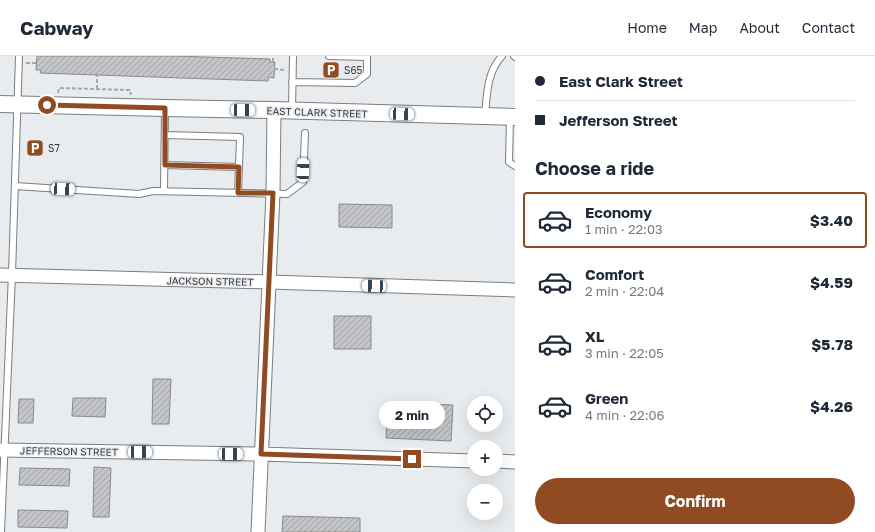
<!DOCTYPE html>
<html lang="en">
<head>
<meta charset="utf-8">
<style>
  body { margin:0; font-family:"Golos Text",sans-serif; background:#f2f2f3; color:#1f2937; height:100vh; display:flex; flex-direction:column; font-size:15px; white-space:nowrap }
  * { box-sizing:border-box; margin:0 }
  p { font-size:13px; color:#747a83 }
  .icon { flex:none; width:22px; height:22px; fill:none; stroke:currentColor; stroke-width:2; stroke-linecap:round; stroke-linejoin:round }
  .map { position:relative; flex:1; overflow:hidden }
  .sheet { display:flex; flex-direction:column; background:#fff; width:360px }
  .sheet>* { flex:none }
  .top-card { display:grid; align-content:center; height:88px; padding:0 20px; background:#fff }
  .fabs { position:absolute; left:467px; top:340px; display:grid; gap:8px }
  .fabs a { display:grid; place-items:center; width:36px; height:36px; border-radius:50%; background:#fff; box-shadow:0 4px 16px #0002; font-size:20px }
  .end { position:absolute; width:18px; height:18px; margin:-9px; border:5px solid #904b22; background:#fff; box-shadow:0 0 0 2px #fff }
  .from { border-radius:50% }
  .bubble { position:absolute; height:28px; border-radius:14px; background:#fff; box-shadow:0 4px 16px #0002; font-size:13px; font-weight:700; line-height:28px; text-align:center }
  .car { position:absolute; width:12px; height:24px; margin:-12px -6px; border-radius:5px; box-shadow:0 0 3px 1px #0007; background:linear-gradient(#fff 24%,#345 0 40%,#fff 0 76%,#345 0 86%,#fff 0) }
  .top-card b { display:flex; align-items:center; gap:14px; height:38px; font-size:15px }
  .top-card b+b { border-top:1px solid #e0e1e3 }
  .top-card i { width:10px; height:10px; background:#1f2937 }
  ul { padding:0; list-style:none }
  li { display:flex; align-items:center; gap:12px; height:56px; margin:0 8px 6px; padding:0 12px; border:2px solid transparent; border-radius:4px }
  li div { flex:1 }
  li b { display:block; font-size:15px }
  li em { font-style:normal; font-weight:700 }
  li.current { border-color:#904b22 }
  li>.icon { width:36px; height:36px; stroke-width:1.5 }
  h2 { padding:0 20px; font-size:18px; line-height:48px }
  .cta { display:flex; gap:8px; margin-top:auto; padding:8px 20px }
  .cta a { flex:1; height:46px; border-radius:24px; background:#904b22; color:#fff; font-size:16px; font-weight:700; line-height:46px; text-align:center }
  header { display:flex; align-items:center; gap:24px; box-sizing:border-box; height:56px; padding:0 20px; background:#fff; border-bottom:1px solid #e0e1e3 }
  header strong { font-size:19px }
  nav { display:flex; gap:22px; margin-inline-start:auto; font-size:14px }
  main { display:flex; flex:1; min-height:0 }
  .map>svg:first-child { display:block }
  .building { fill:url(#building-hatch); stroke:#888a8d }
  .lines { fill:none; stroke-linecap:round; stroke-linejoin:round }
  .service-casing { stroke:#7b7d80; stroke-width:8 }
  .minor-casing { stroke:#7b7d80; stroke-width:15 }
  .tertiary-casing { stroke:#7b7d80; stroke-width:18 }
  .path { stroke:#a5a7a9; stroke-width:2; stroke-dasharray:4 2; stroke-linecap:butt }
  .service { stroke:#fff; stroke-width:6 }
  .minor { stroke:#fff; stroke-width:13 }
  .tertiary { stroke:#fff; stroke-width:16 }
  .route { stroke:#904b22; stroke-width:5 }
  .labels { text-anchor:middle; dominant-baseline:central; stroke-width:3; stroke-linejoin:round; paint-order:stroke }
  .poi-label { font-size:10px; fill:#393a3b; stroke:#e9ecef; text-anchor:start }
  .street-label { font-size:10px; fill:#393a3b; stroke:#e9ecef }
</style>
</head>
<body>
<header>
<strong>Cabway</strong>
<nav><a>Home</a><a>Map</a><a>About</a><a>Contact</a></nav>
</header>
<main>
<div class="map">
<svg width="515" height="476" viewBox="0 0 515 476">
  <defs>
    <pattern id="building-hatch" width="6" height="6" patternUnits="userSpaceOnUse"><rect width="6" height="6" fill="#c3c5c8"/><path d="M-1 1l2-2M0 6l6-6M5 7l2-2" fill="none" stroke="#9fa1a4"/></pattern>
  </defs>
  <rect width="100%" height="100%" fill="#e9ecef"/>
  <path class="building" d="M37,0H174L270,3V6H275L274,22L269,21L268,25L40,17L41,14H36Z
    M339,148L392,149V172L339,171Z
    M334,260H371V293H334Z
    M153,323H171L169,368H152Z
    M73,342H106L105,361L72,360Z
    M19,343H34L33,367H18Z
    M424,348L453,349L451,385L386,382L387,355L424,356Z
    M94,411L111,412L109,461H93Z
    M20,412L70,413L69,430L19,429Z
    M18,454L68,455L67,472L18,471Z
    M283,460L360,462V476H282Z"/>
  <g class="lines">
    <g class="service-casing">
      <path id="service" d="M329,0L367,1
        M514,0L515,1
        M292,26L355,27L367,18V0
        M292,54L293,0
        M485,59C487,38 487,16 502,0
        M510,61L509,106L515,110
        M165,109L239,111L240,81L165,79
        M15,130L139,138L153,135L287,138L303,126L305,77
        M164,135L165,52
        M238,137L239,111
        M1,476C4,390 9,304 12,218C15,146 17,73 19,0"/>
    </g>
    <g class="minor-casing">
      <path id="minor" d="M0,219L269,226L515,234
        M0,394L261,398L474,405
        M496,405L515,406
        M258,476L273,137L274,54"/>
    </g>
    <g class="tertiary-casing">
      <path id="tertiary" d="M0,48L165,52L274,54L515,61"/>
    </g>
    <path class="path" d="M273,6V0
      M26,7H37
      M274,13L285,14
      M97,33V19
      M58,37L59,32L130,34L131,39"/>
    <use href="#service" class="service"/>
    <use href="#minor" class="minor"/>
    <use href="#tertiary" class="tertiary"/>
  </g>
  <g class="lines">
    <path class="route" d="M47,49L165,52V109L239,111L238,137H273L261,398L412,403"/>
  </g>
  <defs>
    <g id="parking-square" transform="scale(0.9)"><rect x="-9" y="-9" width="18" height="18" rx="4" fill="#904b22" stroke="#e9ecef"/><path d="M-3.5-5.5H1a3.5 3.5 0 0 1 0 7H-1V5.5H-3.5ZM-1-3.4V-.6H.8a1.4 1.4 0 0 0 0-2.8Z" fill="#fff"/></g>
  </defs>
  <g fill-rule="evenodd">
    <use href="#parking-square" x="331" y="14"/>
    <use href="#parking-square" x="35" y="92"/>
  </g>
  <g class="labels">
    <g class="poi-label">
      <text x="344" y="14">S65</text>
      <text x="48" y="92">S7</text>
    </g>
    <g class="street-label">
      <text transform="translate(317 56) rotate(2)">EAST CLARK STREET</text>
      <text transform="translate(210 225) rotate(1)">JACKSON STREET</text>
      <text transform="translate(69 395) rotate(1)">JEFFERSON STREET</text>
    </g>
  </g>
</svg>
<div class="fabs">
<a><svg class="icon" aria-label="locate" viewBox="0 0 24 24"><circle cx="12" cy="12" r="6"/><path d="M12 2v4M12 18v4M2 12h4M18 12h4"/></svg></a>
<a>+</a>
<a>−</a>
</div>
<i class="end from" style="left:47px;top:49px"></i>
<i class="end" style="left:412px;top:403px"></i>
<div class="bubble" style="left:379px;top:345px;width:66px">2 min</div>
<i class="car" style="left:243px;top:54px;rotate:91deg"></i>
<i class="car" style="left:402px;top:58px;rotate:92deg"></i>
<i class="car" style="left:303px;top:114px;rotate:2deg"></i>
<i class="car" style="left:63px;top:133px;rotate:93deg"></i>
<i class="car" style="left:374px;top:230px;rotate:272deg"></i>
<i class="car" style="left:140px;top:396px;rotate:91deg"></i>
<i class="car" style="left:231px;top:398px;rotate:91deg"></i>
</div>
<section class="sheet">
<div class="top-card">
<b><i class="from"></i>East Clark Street</b>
<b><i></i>Jefferson Street</b>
</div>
<h2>Choose a ride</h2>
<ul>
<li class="current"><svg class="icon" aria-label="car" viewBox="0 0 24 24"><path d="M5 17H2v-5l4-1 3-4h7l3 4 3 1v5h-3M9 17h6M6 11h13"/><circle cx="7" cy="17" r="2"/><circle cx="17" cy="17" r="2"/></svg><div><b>Economy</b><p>1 min · 22:03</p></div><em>$3.40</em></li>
<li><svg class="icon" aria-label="car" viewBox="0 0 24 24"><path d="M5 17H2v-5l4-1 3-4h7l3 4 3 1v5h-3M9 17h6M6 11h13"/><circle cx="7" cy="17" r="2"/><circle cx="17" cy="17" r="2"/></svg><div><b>Comfort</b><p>2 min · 22:04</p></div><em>$4.59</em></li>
<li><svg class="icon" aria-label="car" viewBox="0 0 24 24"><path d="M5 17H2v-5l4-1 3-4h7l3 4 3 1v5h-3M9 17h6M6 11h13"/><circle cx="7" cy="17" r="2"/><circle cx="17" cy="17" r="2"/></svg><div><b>XL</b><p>3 min · 22:05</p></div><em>$5.78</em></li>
<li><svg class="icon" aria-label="car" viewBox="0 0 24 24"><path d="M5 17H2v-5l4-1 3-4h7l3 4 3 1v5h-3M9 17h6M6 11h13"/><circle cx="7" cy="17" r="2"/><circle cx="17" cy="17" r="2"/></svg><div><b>Green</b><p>4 min · 22:06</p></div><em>$4.26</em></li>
</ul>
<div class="cta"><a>Confirm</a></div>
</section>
</main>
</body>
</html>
